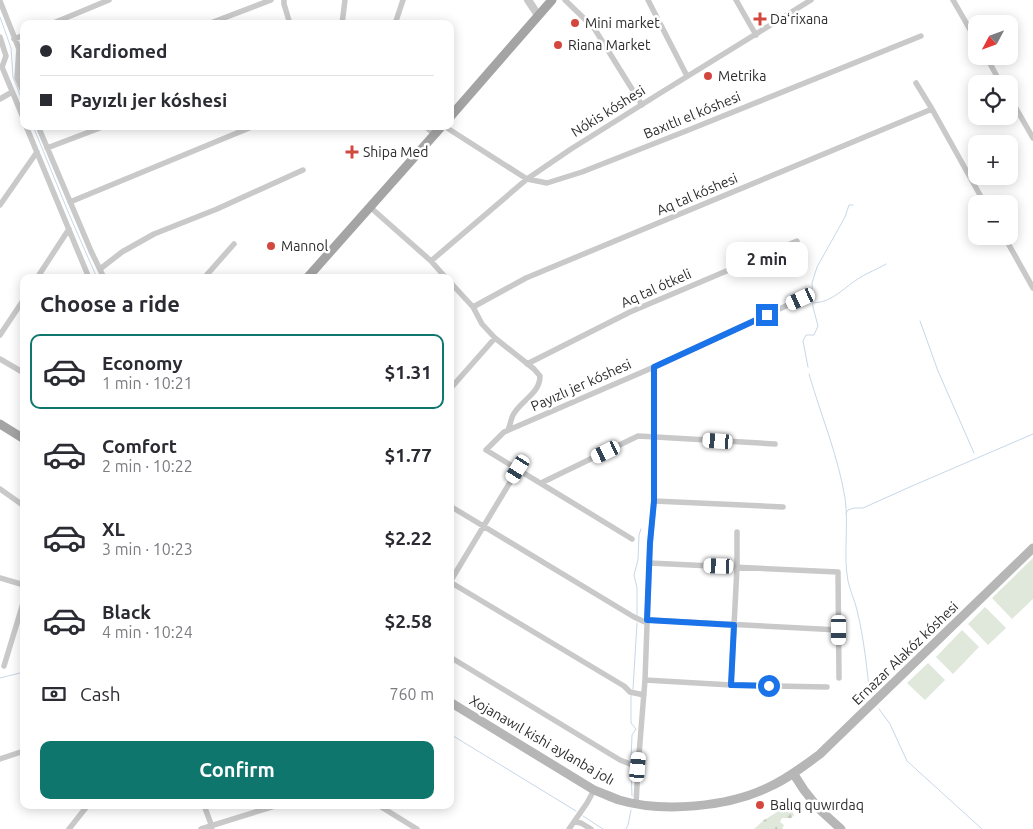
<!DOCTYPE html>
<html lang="en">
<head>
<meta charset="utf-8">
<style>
  body { margin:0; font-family:Ubuntu,sans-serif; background:#f2f2f3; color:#2b2b33; height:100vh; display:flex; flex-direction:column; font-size:19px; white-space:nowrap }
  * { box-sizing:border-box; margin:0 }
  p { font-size:16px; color:#7c7c81 }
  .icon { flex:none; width:28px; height:28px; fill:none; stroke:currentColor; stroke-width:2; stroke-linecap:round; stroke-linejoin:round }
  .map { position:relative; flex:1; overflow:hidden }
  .side { position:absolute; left:20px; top:274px; width:434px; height:535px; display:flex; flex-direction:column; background:#fff; border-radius:10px; box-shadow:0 2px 12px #0003 }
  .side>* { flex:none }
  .guide { position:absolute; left:20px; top:20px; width:434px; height:110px; border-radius:10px; box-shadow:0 2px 12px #0003; display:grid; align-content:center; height:110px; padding:0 20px; background:#fff }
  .needle { width:32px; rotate:229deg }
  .buttons { position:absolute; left:968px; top:15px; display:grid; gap:10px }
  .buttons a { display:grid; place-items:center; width:50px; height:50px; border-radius:10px; background:#fff; box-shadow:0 2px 12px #0003; font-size:25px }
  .end { position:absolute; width:22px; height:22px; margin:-11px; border:6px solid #1a73e8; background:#fff; box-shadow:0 0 0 2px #fff }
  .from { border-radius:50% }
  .bubble { position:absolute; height:35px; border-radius:10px; background:#fff; box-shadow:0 2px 12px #0003; font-size:16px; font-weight:600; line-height:35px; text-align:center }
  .car { position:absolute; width:15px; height:30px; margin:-15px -8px; border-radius:6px; box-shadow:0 0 4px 1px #0007; background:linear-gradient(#fff 24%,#345 0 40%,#fff 0 76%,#345 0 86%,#fff 0) }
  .guide b { display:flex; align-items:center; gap:18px; height:48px; font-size:19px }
  .guide b+b { border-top:1px solid #e1e1e2 }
  .guide i { width:12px; height:12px; background:#2b2b33 }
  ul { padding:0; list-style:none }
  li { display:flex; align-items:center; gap:15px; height:75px; margin:0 10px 8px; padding:0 10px; border:2px solid transparent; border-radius:10px }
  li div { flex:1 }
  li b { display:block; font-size:19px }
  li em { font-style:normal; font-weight:600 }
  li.on { border-color:#0f766e }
  li>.icon { width:45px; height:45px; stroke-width:1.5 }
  h2 { padding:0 20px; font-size:22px; line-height:60px }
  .pay { display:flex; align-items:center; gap:12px; height:55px; padding:0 20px; font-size:19px }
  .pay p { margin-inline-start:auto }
  .button { display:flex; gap:10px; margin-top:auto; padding:10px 20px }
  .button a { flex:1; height:58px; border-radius:10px; background:#0f766e; color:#fff; font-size:20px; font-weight:600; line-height:58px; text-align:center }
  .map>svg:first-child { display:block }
  .green { fill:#e0e8db }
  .forest { fill:url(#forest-firs) }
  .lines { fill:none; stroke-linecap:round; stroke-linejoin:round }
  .stream { stroke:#c8d7e7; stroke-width:1 }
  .minor { stroke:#c9c9c9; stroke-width:5.5 }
  .tertiary { stroke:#c9c9c9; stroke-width:8 }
  .secondary { stroke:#b6b6b6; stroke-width:9 }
  .primary { stroke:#a4a4a4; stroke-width:9 }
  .route { stroke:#1a73e8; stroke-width:6 }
  .poi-dot { fill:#d3483e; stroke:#fff; stroke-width:2 }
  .labels { text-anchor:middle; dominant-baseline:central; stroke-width:5; stroke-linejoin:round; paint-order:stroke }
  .poi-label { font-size:14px; fill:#2c2c2c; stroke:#fff; text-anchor:start }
  .street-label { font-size:14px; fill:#2c2c2c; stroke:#fff }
</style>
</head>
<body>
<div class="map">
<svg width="1033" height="829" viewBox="0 0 1033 829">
  <defs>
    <pattern id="forest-firs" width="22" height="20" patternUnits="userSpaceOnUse" patternTransform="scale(1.25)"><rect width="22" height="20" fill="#e0e8db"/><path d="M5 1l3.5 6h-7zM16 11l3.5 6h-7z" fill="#c0c7bc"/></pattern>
  </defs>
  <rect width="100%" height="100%" fill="#fff"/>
  <path class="green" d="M1033,558V599L1012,619L992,598Z
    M985,607L1006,628L988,645L968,624Z
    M962,630L979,647L953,674L936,657Z
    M928,663L945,680L925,700L907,683Z"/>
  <path class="forest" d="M782,809H791L794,815L791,818H782L780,822L784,825L782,829H754L764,820Z"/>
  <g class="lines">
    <path class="stream" d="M0,17L11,48L13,77L24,105
      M33,126L69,214L97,278
      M814,303C834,302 845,286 861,277C869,272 878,269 886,264
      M920,321L938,371L974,453
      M808,367L803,341L806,335H814L818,326L813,307L812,283L817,267L845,217L849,205H853
      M809,374C821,416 838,455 845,498C849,526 843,554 848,581C850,591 855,601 857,610C864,639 867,668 870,697
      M846,513L848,510L854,508H863L912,486L1033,434
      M637,616V588L634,575L638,560L639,535L641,529
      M0,678L24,672
      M633,689L637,623
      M879,709L890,724L907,761L982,829
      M450,734L576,811
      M631,760L632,735L636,729L631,723V695
      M631,767L632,796
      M583,816L603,829
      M626,829L628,825L631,810"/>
    <path class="minor" d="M284,0V4L290,24
      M565,0L594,28L642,105
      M648,0L687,76
      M736,0L756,35
      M953,0L976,40
      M0,1L19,49L17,78L24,94
      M51,24L109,0
      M208,24L271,0
      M342,24L345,0
      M395,24L403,0
      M0,37L6,56L2,67L24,120
      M14,39L24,35
      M986,56L1001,84
      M916,83L932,109L985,204
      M1009,96L1033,138
      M0,99L12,92
      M26,126L89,278
      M38,126L91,251L104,278
      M425,126L434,134
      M444,126L527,179L547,183L582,172L686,131L921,36
      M47,148L105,126
      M70,202L254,126
      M0,205L37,152
      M370,207L431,261L446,278
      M1004,236L1033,288
      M431,261L527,179L571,149L662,92L811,0
      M100,269L122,252L154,234L217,209L303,170
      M37,278L69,229
      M204,278L234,244
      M450,282L473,307L482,324L495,338L534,369L540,376C540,394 521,400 513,415C511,419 510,426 508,430
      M473,307L526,278L932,109
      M0,335L24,299
      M0,359L24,373
      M527,364L630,312L797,241
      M450,389L495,338
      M541,483L638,436L775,444
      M0,489L24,506
      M654,501L783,507
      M450,506L634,617L647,623
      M632,539L486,450L504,432L654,367L801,299
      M649,563L838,572L839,678
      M0,578L24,585
      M450,582L624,686L630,692L644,695
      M450,582L518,469
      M647,620L839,630
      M450,657L620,760L638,767
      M4,666L24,600
      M645,680L731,685L827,687
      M731,685L737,567V532
      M0,759L24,751
      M636,804L638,767L645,680L650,543L654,501V367
      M204,805L212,827
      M378,805L417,829
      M575,822L581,823L591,829
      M69,829L88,805
      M201,829L278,805
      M569,829L587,803L594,790"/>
    <path class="tertiary" d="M528,0L538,15"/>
    <path class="secondary" d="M450,702L594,790C602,793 611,797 619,800C663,813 728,807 769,787C787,779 804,766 820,754L1033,548
      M793,773L804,790L819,809L841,829"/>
    <path class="primary" d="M450,117L552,0
      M307,278L442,126
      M0,424L24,439"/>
  </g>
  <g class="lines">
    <path class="route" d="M767,315L654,367V501L650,543L647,620L734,625L731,685L769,686"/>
  </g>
  <g class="poi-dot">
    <path d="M757.5 11.5h5v5h5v5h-5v5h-5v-5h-5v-5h5z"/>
    <circle cx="575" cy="23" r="5"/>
    <circle cx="558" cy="45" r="5"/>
    <circle cx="708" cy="76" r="5"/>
    <path d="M349.5 144.5h5v5h5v5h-5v5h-5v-5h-5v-5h5z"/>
    <circle cx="271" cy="246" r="5"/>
    <circle cx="760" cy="805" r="5"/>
  </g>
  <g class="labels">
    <g class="poi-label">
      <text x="770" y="19">Daʻrixana</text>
      <text x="585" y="23">Mini market</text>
      <text x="568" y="45">Riana Market</text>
      <text x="718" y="76">Metrika</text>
      <text x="363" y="152">Shipa Med</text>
      <text x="281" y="246">Mannol</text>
      <text x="770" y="805">Balıq quwırdaq</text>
    </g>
    <g class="street-label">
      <text transform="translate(608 111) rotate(-32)">Nókis kóshesi</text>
      <text transform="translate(692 115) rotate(-22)">Baxıtlı el kóshesi</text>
      <text transform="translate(697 194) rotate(-23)">Aq tal kóshesi</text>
      <text transform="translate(656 288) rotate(-24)">Aq tal ótkeli</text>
      <text transform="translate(581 385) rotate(-24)">Payızlı jer kóshesi</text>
      <text transform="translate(905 653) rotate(-44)">Ernazar Alakóz kóshesi</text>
      <text transform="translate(542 740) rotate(30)">Xojanawıl kishi aylanba jolı</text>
    </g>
  </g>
</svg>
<div class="buttons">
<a><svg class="needle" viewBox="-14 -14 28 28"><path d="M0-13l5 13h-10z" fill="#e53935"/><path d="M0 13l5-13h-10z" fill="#7c7c81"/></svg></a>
<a><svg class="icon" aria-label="locate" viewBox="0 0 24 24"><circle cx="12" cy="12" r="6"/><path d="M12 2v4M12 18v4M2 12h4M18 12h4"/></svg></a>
<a>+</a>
<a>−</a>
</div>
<i class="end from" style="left:769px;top:686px"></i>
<i class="end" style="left:767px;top:315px"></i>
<div class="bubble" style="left:726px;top:242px;width:82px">2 min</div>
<i class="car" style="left:801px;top:299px;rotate:245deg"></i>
<i class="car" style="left:718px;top:441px;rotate:274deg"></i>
<i class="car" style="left:606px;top:452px;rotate:244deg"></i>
<i class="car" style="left:518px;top:469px;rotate:212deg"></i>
<i class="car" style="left:719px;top:566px;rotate:272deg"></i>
<i class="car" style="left:839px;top:630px;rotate:180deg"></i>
<i class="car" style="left:638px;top:767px;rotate:5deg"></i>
<div class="guide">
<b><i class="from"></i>Kardiomed</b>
<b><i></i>Payızlı jer kóshesi</b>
</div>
<section class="side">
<h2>Choose a ride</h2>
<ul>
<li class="on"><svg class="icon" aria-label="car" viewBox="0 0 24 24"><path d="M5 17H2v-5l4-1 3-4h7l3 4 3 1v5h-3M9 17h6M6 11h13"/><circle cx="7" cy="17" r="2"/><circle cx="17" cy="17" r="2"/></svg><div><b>Economy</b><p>1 min · 10:21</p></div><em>$1.31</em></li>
<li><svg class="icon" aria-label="car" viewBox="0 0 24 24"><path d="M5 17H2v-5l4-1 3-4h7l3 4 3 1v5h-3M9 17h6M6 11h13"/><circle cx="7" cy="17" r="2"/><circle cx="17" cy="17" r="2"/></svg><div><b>Comfort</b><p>2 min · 10:22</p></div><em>$1.77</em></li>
<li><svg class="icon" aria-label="car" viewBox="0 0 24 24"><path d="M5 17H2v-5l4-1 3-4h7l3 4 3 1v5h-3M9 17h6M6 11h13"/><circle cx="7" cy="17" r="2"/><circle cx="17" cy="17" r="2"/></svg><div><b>XL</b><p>3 min · 10:23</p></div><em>$2.22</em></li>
<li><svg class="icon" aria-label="car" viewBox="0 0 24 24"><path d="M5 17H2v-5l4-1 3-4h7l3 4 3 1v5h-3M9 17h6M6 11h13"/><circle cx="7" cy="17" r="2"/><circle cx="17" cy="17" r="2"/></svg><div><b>Black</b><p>4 min · 10:24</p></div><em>$2.58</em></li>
</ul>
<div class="pay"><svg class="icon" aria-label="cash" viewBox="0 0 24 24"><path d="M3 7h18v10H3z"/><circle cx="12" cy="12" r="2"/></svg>Cash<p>760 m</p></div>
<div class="button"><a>Confirm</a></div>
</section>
</div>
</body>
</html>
